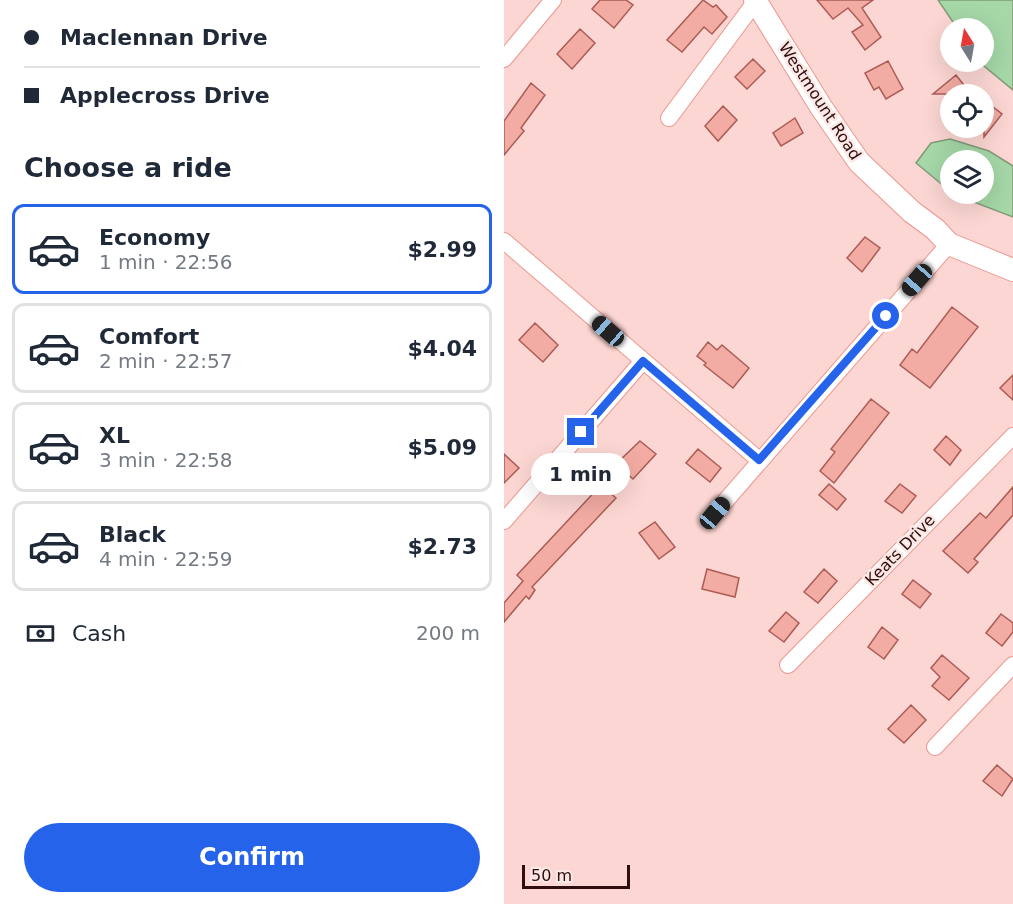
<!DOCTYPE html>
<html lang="en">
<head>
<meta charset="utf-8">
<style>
  body { margin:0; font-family:"DejaVu Sans",sans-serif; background:#f6f6f7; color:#1f2937; height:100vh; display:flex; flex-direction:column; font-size:22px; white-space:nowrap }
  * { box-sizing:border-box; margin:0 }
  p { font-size:20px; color:#747a83 }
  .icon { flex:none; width:33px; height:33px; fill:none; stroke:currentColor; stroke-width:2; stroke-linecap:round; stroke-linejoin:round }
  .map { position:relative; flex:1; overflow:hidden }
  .panel { display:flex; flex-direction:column; background:#fff; width:504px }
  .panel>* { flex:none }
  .hud { display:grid; align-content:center; height:132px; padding:0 24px; background:#fff }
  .needle { width:39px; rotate:349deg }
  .fabs { position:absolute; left:436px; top:18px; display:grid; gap:12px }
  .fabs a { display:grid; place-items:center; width:54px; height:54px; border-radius:50%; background:#fff; box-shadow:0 6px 24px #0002; font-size:30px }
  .scale { position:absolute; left:18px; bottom:15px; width:108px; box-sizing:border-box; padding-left:6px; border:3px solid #2f0f0d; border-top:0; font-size:16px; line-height:21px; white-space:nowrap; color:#2f0f0d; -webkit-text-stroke:4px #fce8e6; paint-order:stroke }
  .end { position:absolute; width:27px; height:27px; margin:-14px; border:8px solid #2563eb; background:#fff; box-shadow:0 0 0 3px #fff }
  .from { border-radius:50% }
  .bubble { position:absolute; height:42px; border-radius:21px; background:#fff; box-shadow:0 6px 24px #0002; font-size:20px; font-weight:800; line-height:42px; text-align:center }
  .car { position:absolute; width:18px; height:36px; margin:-18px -9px; border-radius:8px; box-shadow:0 0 4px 2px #0007; background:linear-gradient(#222 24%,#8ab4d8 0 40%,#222 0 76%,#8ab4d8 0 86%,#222 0) }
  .hud b { display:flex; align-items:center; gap:21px; height:57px; font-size:22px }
  .hud b+b { border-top:2px solid #e0e1e3 }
  .hud i { width:15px; height:15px; background:#1f2937 }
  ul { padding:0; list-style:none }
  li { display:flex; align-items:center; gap:18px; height:90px; margin:0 12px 9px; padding:0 12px; border:3px solid #e0e1e3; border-radius:12px }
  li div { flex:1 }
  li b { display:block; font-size:22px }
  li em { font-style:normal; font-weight:800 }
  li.active { border-color:#2563eb }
  li>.icon { width:54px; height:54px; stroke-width:1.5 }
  h2 { padding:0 24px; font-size:27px; line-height:72px }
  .pay { display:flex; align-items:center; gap:15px; height:66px; padding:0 24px; font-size:22px }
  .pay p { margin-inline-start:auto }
  .cta { display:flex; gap:12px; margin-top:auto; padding:12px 24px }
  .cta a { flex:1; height:69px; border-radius:36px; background:#2563eb; color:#fff; font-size:24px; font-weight:800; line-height:69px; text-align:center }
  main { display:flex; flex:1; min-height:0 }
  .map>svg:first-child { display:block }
  .water { fill:#a5d7a7; stroke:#829b79; stroke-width:1.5 }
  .building { fill:#f2aca4; stroke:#ac5b55; stroke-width:1.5 }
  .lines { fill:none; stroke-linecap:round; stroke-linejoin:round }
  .minor-casing { stroke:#ed968e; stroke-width:18 }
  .secondary-casing { stroke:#ed968e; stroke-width:24 }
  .minor { stroke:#fff; stroke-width:16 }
  .secondary { stroke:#fff; stroke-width:22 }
  .route { stroke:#2563eb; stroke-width:8 }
  .labels { text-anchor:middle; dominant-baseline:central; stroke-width:5; stroke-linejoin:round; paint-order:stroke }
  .street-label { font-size:16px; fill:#2f0f0d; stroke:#fce8e6 }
</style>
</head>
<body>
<main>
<section class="panel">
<div class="hud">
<b><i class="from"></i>Maclennan Drive</b>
<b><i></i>Applecross Drive</b>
</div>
<h2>Choose a ride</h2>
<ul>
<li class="active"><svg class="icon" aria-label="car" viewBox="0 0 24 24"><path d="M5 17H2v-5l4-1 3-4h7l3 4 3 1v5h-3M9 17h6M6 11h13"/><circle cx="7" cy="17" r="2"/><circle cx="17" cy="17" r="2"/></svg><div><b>Economy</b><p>1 min · 22:56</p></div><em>$2.99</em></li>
<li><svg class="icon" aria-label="car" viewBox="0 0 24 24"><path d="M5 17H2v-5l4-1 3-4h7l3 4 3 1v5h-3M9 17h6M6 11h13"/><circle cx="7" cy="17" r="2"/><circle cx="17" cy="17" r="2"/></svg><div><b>Comfort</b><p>2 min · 22:57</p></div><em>$4.04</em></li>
<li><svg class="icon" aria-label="car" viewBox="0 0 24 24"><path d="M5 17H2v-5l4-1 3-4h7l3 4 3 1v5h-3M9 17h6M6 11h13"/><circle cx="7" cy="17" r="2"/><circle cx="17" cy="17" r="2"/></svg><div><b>XL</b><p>3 min · 22:58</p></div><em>$5.09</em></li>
<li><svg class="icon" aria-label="car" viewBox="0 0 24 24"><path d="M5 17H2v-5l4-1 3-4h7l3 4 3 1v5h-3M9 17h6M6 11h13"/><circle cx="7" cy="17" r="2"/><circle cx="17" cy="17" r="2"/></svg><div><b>Black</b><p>4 min · 22:59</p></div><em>$2.73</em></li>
</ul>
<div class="pay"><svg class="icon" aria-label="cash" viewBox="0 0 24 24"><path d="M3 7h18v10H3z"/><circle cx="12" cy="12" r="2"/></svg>Cash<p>200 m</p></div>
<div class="cta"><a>Confirm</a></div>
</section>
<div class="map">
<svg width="509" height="904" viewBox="0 0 509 904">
  <rect width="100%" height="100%" fill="#fbd6d2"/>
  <path class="water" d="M434,0H509V90L475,62H480V28H453Z
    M446,139L485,151L509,166V217L449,194H480V160H447V192L412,163L427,143Z"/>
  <path class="building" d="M96,0H122L129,5L110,28L88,9Z
    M199,0L209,7L212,5L223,17L208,34L200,27L178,52L163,40Z
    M313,0H369L358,8L377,37L361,50L348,32L359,25L344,8L329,19Z
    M76,29L91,43L68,69L53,54Z
    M249,59L261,71L243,89L231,77Z
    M384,61L399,89L382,99L375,87L370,90L361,73Z
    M452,75L467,94H429Z
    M27,83L41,95L17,128L20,131L0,155V121Z
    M480,100L498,114L480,137Z
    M219,106L233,120L214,141L201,126Z
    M291,118L299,133L277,146L269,133Z
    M361,237L376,248L358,272L343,258Z
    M448,307L474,327L426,388L396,365L408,349L413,353Z
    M31,323L54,345L39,362L15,340Z
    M204,342L213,350L218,345L245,368L229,388L200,365L202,363L193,356Z
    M509,375V400L496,388Z
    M367,399L385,413L330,483L316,471L331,452L327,449Z
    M442,436L457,450L446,465L430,450Z
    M136,441L152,454L129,479L112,464Z
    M194,449L217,468L206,482L182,463Z
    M0,454L15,468L0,483Z
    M325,484L342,499L333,510L315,495Z
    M396,484L412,496L398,513L381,501Z
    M97,485L112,498L28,587L31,590L25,599L22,596L0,622V603L19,581L13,575Z
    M509,487V515L470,559L474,562L464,573L439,551L476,513L482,518Z
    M151,522L171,547L155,559L135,533Z
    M203,569L235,578L231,597L198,589Z
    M320,569L333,581L314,603L300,592Z
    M409,580L427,594L416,608L398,594Z
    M282,612L295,623L280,642L265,631Z
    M497,614L509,623V632L498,646L482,633Z
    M378,627L394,640L380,659L364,647Z
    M438,655L465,678L445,700L428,686L436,677L427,668Z
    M407,705L422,720L400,743L384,729Z
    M493,765L509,779L498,796L479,781Z"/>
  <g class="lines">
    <g class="minor-casing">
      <path id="minor" d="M0,59L49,0
        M165,118L252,1
        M0,241L255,460
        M211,513L445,244
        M0,521L139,361
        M284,665L509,436
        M431,747L509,665"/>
    </g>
    <g class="secondary-casing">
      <path id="secondary" d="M251,0L317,107L355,162L408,212L431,229L445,244L509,270"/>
    </g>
    <use href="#minor" class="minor"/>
    <use href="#secondary" class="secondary"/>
  </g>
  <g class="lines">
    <path class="route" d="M77,432L139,361L255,460L382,316"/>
  </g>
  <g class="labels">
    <g class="street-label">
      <text transform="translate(316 101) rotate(57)">Westmount Road</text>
      <text transform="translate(396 550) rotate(-46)">Keats Drive</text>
    </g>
  </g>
</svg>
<div class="fabs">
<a><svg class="needle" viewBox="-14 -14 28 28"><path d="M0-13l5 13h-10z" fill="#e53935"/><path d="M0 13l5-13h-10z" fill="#747a83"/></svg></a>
<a><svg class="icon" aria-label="locate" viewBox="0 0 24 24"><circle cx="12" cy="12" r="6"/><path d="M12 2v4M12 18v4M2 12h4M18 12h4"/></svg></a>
<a><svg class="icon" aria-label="layers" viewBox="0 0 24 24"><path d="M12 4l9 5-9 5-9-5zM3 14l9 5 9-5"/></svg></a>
</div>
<div class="scale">50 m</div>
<i class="end from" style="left:382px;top:316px"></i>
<i class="end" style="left:77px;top:432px"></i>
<div class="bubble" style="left:27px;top:453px;width:99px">1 min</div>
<i class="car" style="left:413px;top:280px;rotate:221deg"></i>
<i class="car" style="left:104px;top:331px;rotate:311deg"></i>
<i class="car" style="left:211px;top:513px;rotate:40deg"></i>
</div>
</main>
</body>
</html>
